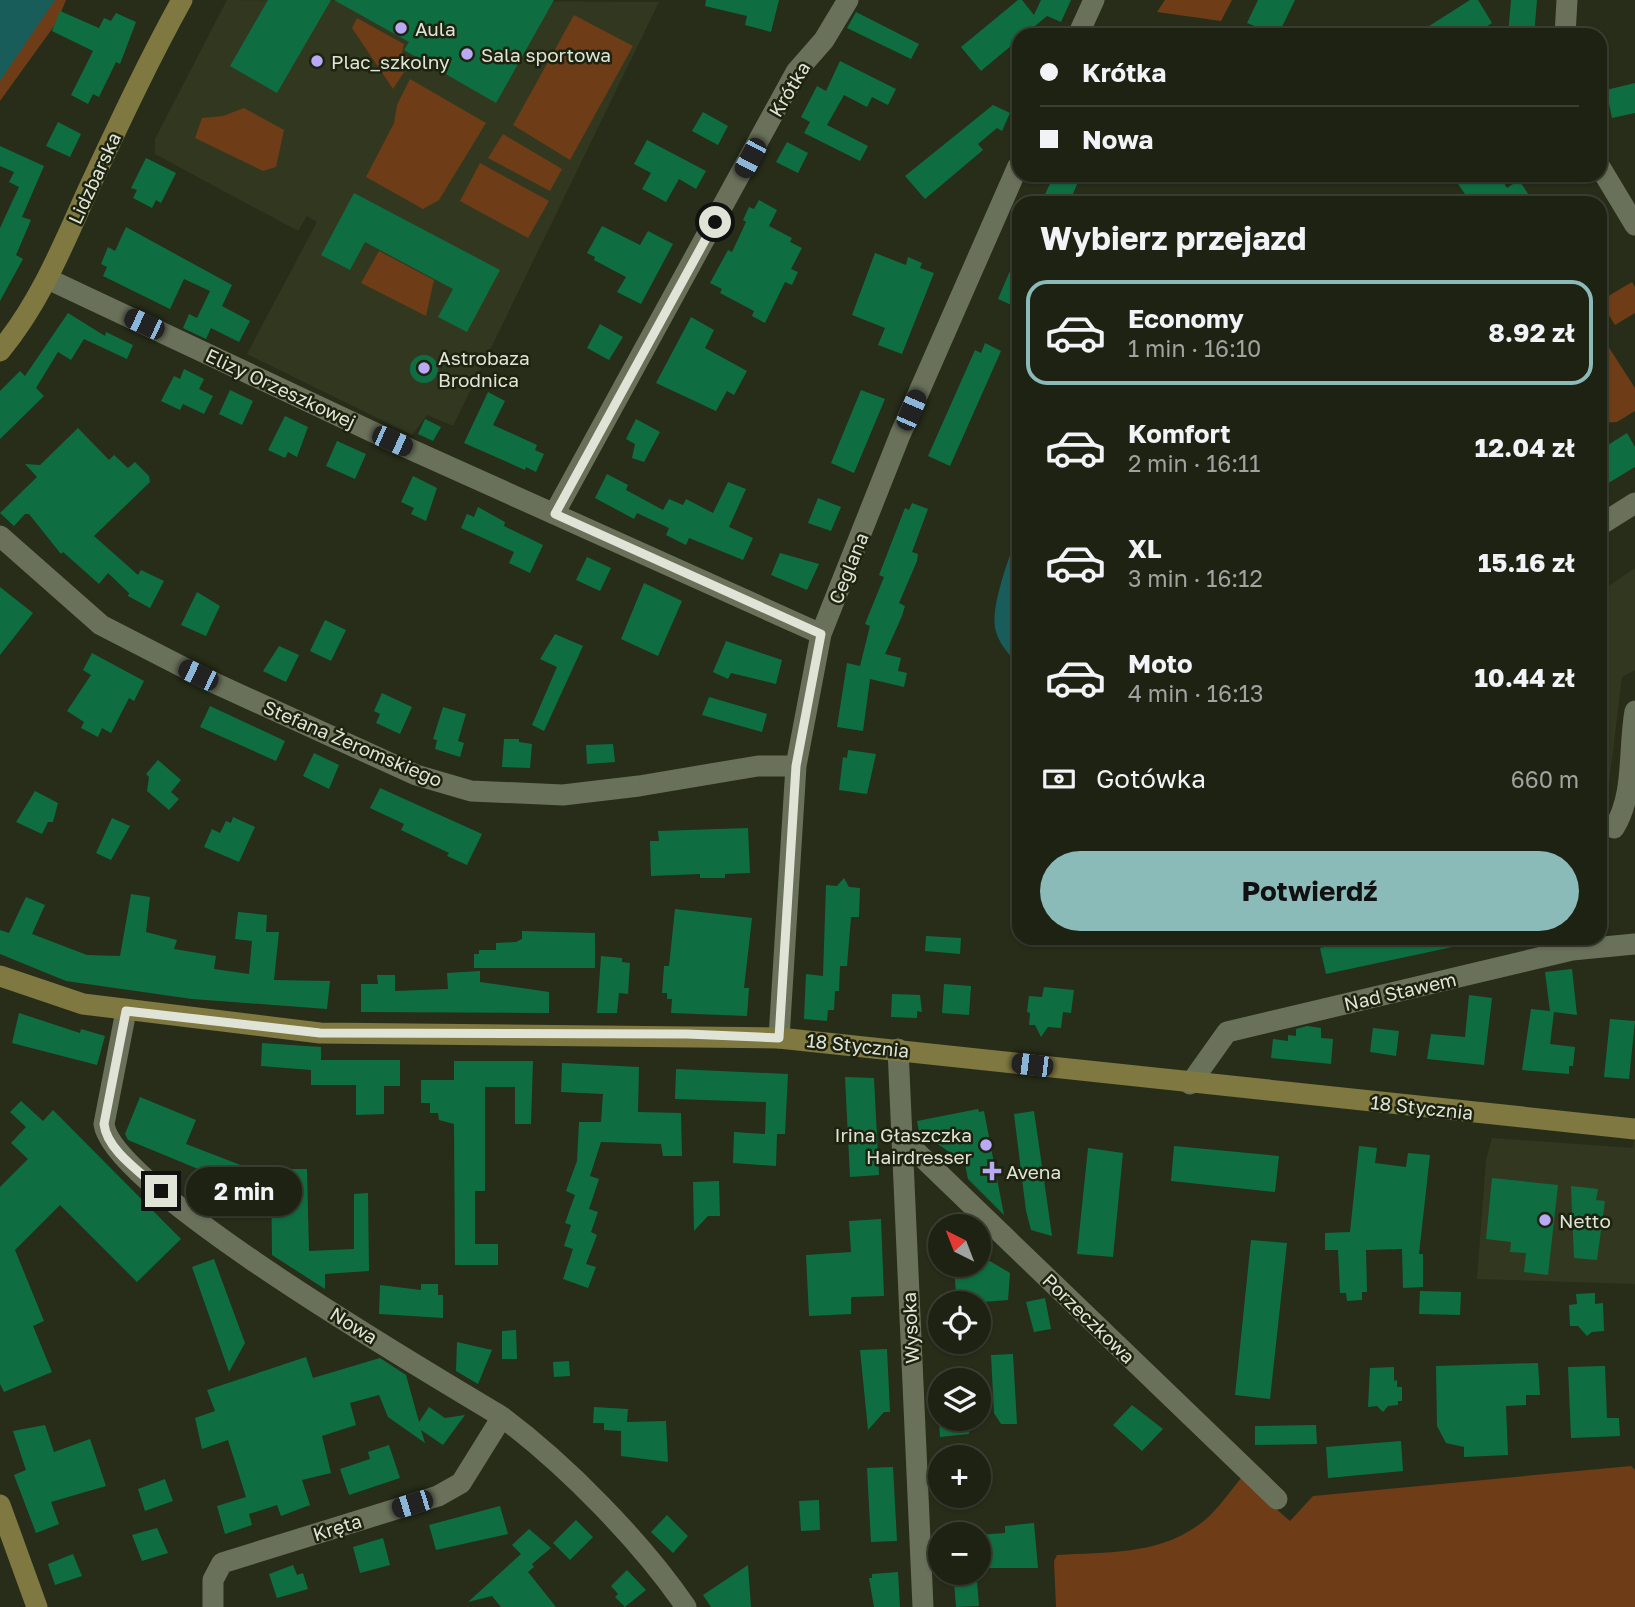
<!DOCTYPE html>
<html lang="pl">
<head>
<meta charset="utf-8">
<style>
  body { margin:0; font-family:"Golos Text",sans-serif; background:#2a2f21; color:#f1f3f6; height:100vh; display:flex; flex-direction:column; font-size:26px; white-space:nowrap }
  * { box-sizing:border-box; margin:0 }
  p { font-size:23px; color:#a0a4a0 }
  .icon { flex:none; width:38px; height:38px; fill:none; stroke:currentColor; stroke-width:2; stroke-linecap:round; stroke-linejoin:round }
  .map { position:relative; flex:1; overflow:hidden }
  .details { position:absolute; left:1012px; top:196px; width:595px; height:749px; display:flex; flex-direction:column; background:#1d2213; border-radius:21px; box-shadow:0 2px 5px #0004,0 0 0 2px #3b3f33 }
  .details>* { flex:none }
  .top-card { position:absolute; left:1012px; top:28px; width:595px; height:154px; border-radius:21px; box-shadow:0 2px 5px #0004,0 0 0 2px #3b3f33; display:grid; align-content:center; height:154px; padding:0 28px; background:#1d2213 }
  .needle { width:46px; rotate:318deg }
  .controls { position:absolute; left:928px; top:1214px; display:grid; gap:14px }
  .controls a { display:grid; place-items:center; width:63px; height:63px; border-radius:50%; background:#1d2213; box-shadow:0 2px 5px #0004,0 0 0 2px #3b3f33; font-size:35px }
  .end { position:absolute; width:32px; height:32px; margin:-16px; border:9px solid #e0e4d7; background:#111; box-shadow:0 0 0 4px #111 }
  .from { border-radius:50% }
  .bubble { position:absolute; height:49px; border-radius:24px; background:#1d2213; box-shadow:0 2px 5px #0004,0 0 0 2px #3b3f33; font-size:23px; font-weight:700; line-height:49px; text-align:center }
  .car { position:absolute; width:21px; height:42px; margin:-21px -10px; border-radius:9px; box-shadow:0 0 5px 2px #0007; background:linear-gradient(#222 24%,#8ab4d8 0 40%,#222 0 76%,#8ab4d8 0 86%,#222 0) }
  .top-card b { display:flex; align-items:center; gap:24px; height:66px; font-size:26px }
  .top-card b+b { border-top:2px solid #3b3f33 }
  .top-card i { width:18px; height:18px; background:#f1f3f6 }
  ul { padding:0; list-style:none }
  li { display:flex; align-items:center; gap:21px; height:105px; margin:0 14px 10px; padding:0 14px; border:4px solid transparent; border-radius:21px }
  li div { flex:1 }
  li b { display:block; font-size:26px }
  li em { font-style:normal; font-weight:700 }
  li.active { border-color:#8bbbb9 }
  li>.icon { width:63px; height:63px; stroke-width:1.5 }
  h2 { padding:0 28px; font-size:32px; line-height:84px }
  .pay { display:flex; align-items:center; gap:18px; height:77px; padding:0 28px; font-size:26px }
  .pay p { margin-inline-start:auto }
  .cta { display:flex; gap:14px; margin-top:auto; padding:14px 28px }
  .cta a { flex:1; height:80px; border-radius:42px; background:#8bbbb9; color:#111; font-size:28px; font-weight:700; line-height:80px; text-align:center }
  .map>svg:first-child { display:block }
  .built { fill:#32381f }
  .green { fill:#6e3c16 }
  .water { fill:#195d5a }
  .building { fill:#0e6e42 }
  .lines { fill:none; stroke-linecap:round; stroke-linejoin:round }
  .street { stroke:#6a715a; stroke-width:21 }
  .secondary { stroke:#7f7840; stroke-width:21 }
  .route { stroke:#e0e4d7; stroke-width:9 }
  .poi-dot { fill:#baaaf6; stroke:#1d230f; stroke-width:2.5 }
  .labels { text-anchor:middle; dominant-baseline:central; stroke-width:5; stroke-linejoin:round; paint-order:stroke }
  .poi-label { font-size:19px; fill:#e0e4d7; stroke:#1d230f; text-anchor:start }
  .street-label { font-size:19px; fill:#e0e4d7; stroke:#1d230f }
</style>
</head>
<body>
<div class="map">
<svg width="1635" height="1607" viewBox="0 0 1635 1607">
  <rect width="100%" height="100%" fill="#272d19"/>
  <path class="built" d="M227,0L659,2L453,426L427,415L412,435L247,354L317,222L307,216L298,231L155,154V139Z
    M1635,568V670L1622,677L1609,783L1600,784V592Z
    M1635,1130V1284L1477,1279L1486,1160L1492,1138L1633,1148Z"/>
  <path class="green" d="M0,0H66L57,22L0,101Z
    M1165,0H1232L1221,21L1157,12Z
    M574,15L633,46L570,160L513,125Z
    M357,18L404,44L402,53L412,60L393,89L352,28Z
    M410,79L486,123L439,200L423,209L366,177L394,123L397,105Z
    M244,108L284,130L276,167L263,171L195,138L202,118L223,116Z
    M503,134L562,169L550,191L488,158Z
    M480,163L549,201L528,238L460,201Z
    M379,251L434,280L426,316L361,283Z
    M1632,282L1635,287V313L1615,325L1600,301Z
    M1600,344L1608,346L1635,388V411L1617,422L1600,423Z
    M1631,1466L1635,1470V1607H1056L1054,1561L1057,1555C1106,1552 1156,1555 1197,1526C1215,1514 1228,1494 1241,1478L1290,1521L1313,1496Z"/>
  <path class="water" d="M0,0H55L0,81Z
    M1018,530V665C1009,654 998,643 995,628C991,602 1011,555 1018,530Z"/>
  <path class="building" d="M268,0H331L277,93L230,66Z
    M334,0H554L496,103L404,50L409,42Z
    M706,0H779L771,32L745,25L747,16L705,6Z
    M1018,0H1022L1034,15L1041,0H1071L1061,22L1047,16L1024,35H1018V40L981,71L961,47Z
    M1258,0H1295L1278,35L1247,23Z
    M1470,0H1478L1492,23L1473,35H1415Z
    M1511,0H1537L1534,35H1508Z
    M60,11L99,28L104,18L111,21L116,13L136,22L120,64L116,62L99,97L93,94L88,104L71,95L93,51L52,31Z
    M856,12L919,44L911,59L847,28Z
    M840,61L896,89L888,105L872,97L867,107L844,95L827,125L868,146L860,161L804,133L810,122L801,117L817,86L826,91Z
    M1635,83V113L1612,118L1606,90Z
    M993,105L1010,113L1002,131L997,128L978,144L983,150L925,199L905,176Z
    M703,112L728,126L718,145L692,131Z
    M58,122L81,134L70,157L46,146Z
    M647,140L706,171L696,189L679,179L666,202L642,189L651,173L634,164Z
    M787,142L808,153L798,173L776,162Z
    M0,146L44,166L22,217L31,220L16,255L23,259L0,301V228L19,187L9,182L14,172L0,166Z
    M146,158L176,173L161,203L156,200L152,208L133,198L137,190L131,188Z
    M1054,175H1081L1069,203H1041Z
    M1452,175H1499L1507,188L1519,180L1534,203H1471Z
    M354,193L500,270L467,332L438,317L453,289L365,242L350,270L321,255Z
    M759,200L777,210L769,226L792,238L790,242L802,248L791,269L798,272L792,285L785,282L765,323L752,316L754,311L720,293L722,289L710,283L728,250L732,252L746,222L743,220L749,207L754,209Z
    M602,226L640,245L648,231L673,244L641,304L617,292L626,277L594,260L595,257L587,253Z
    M126,227L232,285L222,306L250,321L239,342L211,328L206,339L183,328L189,314L197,318L210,291L184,279L170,309L103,276L107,267L101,264L108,247L115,251Z
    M1018,252V308L998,299Z
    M875,253L906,265L908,257L922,263L920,268L934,273L902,354L878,345L885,328L852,315Z
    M68,313L105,336L106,332L133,345L127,359L84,339L71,360L58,352L36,388L44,396L0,439V391L20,371L25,376Z
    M691,317L714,330L705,348L747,371L734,395L727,391L716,411L656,383Z
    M600,324L623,337L609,360L587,348Z
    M985,343L1001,351L950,466L928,456L975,350L981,353Z
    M410 369a14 14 0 1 1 28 0a14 14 0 1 1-28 0Z
    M184,369L204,379L199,389L213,396L204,414L183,404L180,410L161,401L174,376L180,379Z
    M230,390L253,401L242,425L219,414Z
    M861,390L885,399L854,473L831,463Z
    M488,392L505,401L493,425L537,445L535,450L544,454L536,472L526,467L525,470L464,443Z
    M285,416L308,427L297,457L288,452L285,458L268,450Z
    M425,419L441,427L433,441L418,434Z
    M636,419L660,432L644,462L632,458L635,444L626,439Z
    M78,428L109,460L114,455L128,468L135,462L149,476L150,482L94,536L138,575L141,570L164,581L150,608L128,596L129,593L108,573L99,584L63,552L61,554L29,514H25L14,526L0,513L37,477L25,464L40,465Z
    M1627,433L1635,447V467L1600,488V450Z
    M337,441L366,454L355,479L326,466Z
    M607,474L628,485L626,490L663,510L669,499L683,505L686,499L713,513L728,482L746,489L729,527L753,538L743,560L689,538L686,545L666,535L669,528L637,513L634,519L595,498Z
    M413,476L437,488L426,521L411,514L414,508L401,502Z
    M818,498L841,507L831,531L808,523Z
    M912,503L928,509L912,552L918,554L917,561L899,603L905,606L902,616L885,654L901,658L898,671L907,673L904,687L870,679L863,731L837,727L847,663L860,666L870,626L865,624L884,577L879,575L905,508L909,510Z
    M478,507L505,522L504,526L543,545L530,573L509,563L514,552L461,528L467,514L474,517Z
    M780,553L819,564L807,590L771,575Z
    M587,557L611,568L600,591L576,580Z
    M644,583L682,601L658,656L621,639Z
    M0,587L33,613L0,655Z
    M197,592L220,606L206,636L181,625Z
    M325,620L346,630L331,661L310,651Z
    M555,634L583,646L544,731L532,725L557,667L540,659Z
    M726,641L782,660L776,684L731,673L728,679L713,672Z
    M279,646L299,655L286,682L263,671Z
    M92,653L144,681L134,701L129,698L111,733L102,728L98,737L81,728L84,722L67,711L91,675L83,670Z
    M382,693L412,707L400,734L376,723L380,714L374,711Z
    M709,697L767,714L762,732L702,715Z
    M210,706L285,741L276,761L200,727Z
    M443,707L466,714L458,741L464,743L460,757L435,749L437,740L433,739Z
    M504,739H519V742L532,744L530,768L502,767Z
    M613,744L615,762L587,764L586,745Z
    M848,750L876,754L867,794L839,790L843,757L847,758Z
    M314,753L339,765L329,789L303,776Z
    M158,760L181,780L171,792L179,799L169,810L147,791L149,777L146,774Z
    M380,788L482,834L467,865L447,856L449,853L401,830L404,824L370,808Z
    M35,791L58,803L53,822H48L42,834L16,822Z
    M233,817L255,827L239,862L204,847L212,829L220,833L226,821L231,823Z
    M112,818L130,826L111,860L96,853Z
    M748,828L750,873L725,874V878H700V874L651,876L650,841H659L658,831Z
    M844,878L849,887L860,888L859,917H851L847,966H840L839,991H835L834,1010H828L827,1021L804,1019L806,974L823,976L826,885L837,886Z
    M131,894L150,897L146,932L177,940L174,949L216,956L214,969L249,974L252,941L235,939L238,912L267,915L266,932H279L274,980L330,981L327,1009L192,999L66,981L0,954V930L9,933L26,897L45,905L32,934L87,955L120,956Z
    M675,909L752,918L744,988H749L747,1016L671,1013L672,999H667V993H662L664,966H669Z
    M522,931L595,933V968H474V954H479V950H496V943L516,942L522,939Z
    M926,936L961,938L960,954L925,951Z
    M1365,938H1461L1462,945L1326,974L1320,948Z
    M601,956L622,958V962L630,963L628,994L619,993L617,1013H597Z
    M1572,969L1577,1015L1554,1012L1550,1044L1575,1047L1573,1066H1569V1074L1522,1070L1531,1009L1550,1011L1545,972Z
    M480,971V982L549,992V1013L361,1012V984H378L377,975H395V991L448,989L447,973Z
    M944,984L971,986L969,1015L942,1013Z
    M1044,987L1074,990L1071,1013L1063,1012L1061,1028L1048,1027L1041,1037L1035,1025H1029L1030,1013L1027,1012L1029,996L1042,997Z
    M892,994L920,995L922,1012L917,1011V1018L891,1017Z
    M1469,995L1492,998L1484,1065L1427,1059L1431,1034L1465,1037Z
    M19,1013L80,1033L81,1029L105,1036L97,1065L12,1043Z
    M1610,1019L1635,1021L1629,1079L1604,1077Z
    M1307,1026L1321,1028V1038L1333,1039L1331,1064L1271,1058L1273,1039L1288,1041V1035L1296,1036V1029Z
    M1373,1028L1399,1031L1396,1056L1370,1052Z
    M262,1043L321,1047V1060H400V1086H384V1114L356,1115V1085H311V1070L261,1066Z
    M454,1061H533L531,1124H515V1087H485V1191H475V1244H498V1265H455L454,1124L439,1120L438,1113H430V1103H421V1080H454Z
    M562,1063L639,1067L638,1112L681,1113L682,1156H663L661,1144L601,1142L590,1176L599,1179L589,1209L598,1212L591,1232L597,1235L586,1264L596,1267L588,1288L563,1279L573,1249L564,1246L571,1225L565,1223L575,1195L566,1191L577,1161L579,1122H601L603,1094L561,1092Z
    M676,1069L788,1074L785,1134H773H777L776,1166L733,1163L734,1132L765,1134L766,1102L675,1099Z
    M845,1077L874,1078L879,1175L850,1177Z
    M140,1097L196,1120L186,1144L261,1173L245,1213L189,1191L198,1169L128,1140L125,1134Z
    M21,1101L43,1121L53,1110L181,1239L137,1282L60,1205L15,1250L44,1321L33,1326L52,1372L4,1392L0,1384V1187L28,1159L11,1143L26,1127L10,1112Z
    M978,1109L979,1112L984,1111L1004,1215L968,1179L963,1154L955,1156L919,1131L917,1121Z
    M1034,1111L1043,1173L1052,1236L1031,1230L1026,1211L1014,1114Z
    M1174,1146L1279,1156L1275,1192L1171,1181Z
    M1359,1146L1377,1148L1375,1163L1406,1167L1408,1153L1430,1155L1419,1254H1423V1287L1403,1288L1402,1249L1366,1250L1367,1292H1362V1300L1347,1301L1346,1293H1340L1338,1250H1325V1233L1350,1232Z
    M1088,1148L1123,1153L1113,1257L1077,1254Z
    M271,1169H307L309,1251L354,1249V1194L368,1193L369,1271L325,1274V1289L272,1255Z
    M1492,1178L1558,1185L1548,1275L1524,1272L1526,1253L1510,1252L1511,1242L1486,1239Z
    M719,1181L720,1216H708L694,1231L693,1182Z
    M1571,1186L1598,1189L1596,1200L1605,1201L1597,1260L1574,1258Z
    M881,1219L884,1296L851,1297V1314L809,1316L806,1255L851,1252L849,1221Z
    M1251,1240L1287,1243L1270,1399L1235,1395Z
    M978,1254L1010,1273L1008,1300L957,1304L954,1268L978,1266Z
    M214,1259L245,1343L229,1372L192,1267Z
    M421,1284H438V1295H443V1318L379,1314L380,1285L421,1290Z
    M1420,1291L1461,1292L1460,1315L1419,1314Z
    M1595,1293V1304L1603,1303L1604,1331L1592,1332L1587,1336L1578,1326H1570L1569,1305L1577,1304L1576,1294Z
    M1045,1298L1051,1329L1034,1332L1026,1302Z
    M516,1330L517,1359H502V1331Z
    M457,1342L492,1350L478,1384L456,1371Z
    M887,1349L890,1412H884L868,1430L860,1350Z
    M1013,1354L1017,1424H1001L994,1413L991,1355Z
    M306,1357L313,1378L380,1358L406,1375L419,1422L429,1407L445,1418L465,1415L443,1445L421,1430L425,1443L388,1417L379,1395L350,1403L356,1425L322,1436L331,1473L302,1480L310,1505L281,1516L277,1505L249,1514L252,1525L225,1534L217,1506L246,1497L228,1440L202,1449L195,1418L215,1411L207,1390Z
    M569,1361L570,1376L554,1377L553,1362Z
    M1538,1363L1540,1395H1526V1405L1506,1406L1508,1455L1464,1457V1447L1446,1443L1437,1426L1436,1366Z
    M1605,1366L1607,1418H1619L1620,1436L1571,1438L1568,1367Z
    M1394,1367V1381L1397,1380V1387H1402V1401H1398V1405L1388,1406L1383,1412L1377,1406L1368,1407L1370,1368Z
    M1132,1405L1163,1429L1142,1451L1113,1425Z
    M594,1407L628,1409L627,1422L666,1421L668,1462L621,1456V1431L604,1430V1423H593Z
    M968,1419L969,1434L940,1437L939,1421Z
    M45,1425L54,1452L90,1439L106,1486L51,1502L59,1524L36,1533L14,1475L26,1470L13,1431Z
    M1316,1425L1317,1444L1255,1445V1426Z
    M1401,1441L1403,1471L1328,1478L1326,1447Z
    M389,1445L400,1478L349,1495L340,1469L370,1459L368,1452Z
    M893,1467L897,1541L871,1542L867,1468Z
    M165,1479L173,1501L145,1511L138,1489Z
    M819,1500L820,1530L801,1531L799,1501Z
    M500,1506L508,1534L436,1550L429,1525Z
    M667,1515L688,1536L673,1553L651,1532Z
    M576,1520L593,1537L570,1560L553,1543Z
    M1034,1523L1038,1568H978V1535L1005,1533V1526Z
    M157,1528L168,1553L142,1561L132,1535Z
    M529,1529L551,1548L532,1564L534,1567L528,1572L556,1607H501L492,1596L468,1602L521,1554L512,1545Z
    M383,1538L390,1565L360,1573L353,1547Z
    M73,1554L82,1576L55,1585L48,1564Z
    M293,1565L297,1575L303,1573L308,1589L277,1598L269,1574Z
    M748,1565L751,1607H711L703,1595Z
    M627,1570L646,1590L625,1607L615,1597L618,1594L611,1586Z
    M898,1572L900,1607H874L869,1578H872V1574Z
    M977,1581L979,1606L956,1607L954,1582Z"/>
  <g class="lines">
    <path class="street" d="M1078,35L1094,0
      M1565,35L1567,0
      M1600,167L1635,225
      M48,279L392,441L821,634
      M554,514L796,72L824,40L848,0
      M1600,525L1635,503
      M0,536L101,625L208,680L416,775L471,791L563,795L639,786L758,766H796
      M1614,828C1635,795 1628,750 1635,711
      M126,1011L104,1124C112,1189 435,1376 502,1417C566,1465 641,1541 686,1607
      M779,1038L796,766L821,634L900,435L1018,166
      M898,1049L923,1607
      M1190,1084L1227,1032L1572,950L1635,944
      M901,1137L1277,1499
      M213,1607V1580L222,1563L438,1496L461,1483L502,1417"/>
    <path class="secondary" d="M0,351C39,304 62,248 87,192C117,128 147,63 182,0
      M0,976L83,1004L320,1033L779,1038L1635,1129
      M0,1505L37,1607"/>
  </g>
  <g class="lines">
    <path class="route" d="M161,1191C142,1173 107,1151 104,1124L126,1011L320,1033L687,1034L779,1038L796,766L821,634L555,514L715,222"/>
  </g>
  <g class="poi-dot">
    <circle cx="401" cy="28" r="7"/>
    <circle cx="467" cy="54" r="7"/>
    <circle cx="317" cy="61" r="7"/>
    <circle cx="424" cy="368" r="7"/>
    <circle cx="986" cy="1145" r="7"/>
    <path d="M988.5 1160.5h7v7h7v7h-7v7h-7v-7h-7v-7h7z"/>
    <circle cx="1545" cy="1220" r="7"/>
  </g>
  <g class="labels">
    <g class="poi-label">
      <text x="415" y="28">Aula</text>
      <text x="481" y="54">Sala sportowa</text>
      <text x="331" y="61">Plac_szkolny</text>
      <text x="438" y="357">Astrobaza<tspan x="438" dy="22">Brodnica</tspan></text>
      <text x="972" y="1134" text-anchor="end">Irina Głaszczka<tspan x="972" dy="22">Hairdresser</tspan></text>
      <text x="1006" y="1171">Avena</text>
      <text x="1559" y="1220">Netto</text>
    </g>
    <g class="street-label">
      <text transform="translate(789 89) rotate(-59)">Krótka</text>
      <text transform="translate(94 178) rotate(-65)">Lidzbarska</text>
      <text transform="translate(281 388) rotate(25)">Elizy Orzeszkowej</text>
      <text transform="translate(848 568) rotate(-68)">Ceglana</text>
      <text transform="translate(353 743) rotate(23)">Stefana Żeromskiego</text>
      <text transform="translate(1400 991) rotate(-13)">Nad Stawem</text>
      <text transform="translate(858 1045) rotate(6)">18 Stycznia</text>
      <text transform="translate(1422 1107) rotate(6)">18 Stycznia</text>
      <text transform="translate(1089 1318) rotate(44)">Porzeczkowa</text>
      <text transform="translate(354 1325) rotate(32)">Nowa</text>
      <text transform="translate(910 1328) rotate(-93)">Wysoka</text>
      <text transform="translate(337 1527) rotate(-17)">Kręta</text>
    </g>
  </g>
</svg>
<div class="controls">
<a><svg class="needle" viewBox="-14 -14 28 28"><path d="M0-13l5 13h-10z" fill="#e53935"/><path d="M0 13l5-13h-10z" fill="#a0a4a0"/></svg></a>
<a><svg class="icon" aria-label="locate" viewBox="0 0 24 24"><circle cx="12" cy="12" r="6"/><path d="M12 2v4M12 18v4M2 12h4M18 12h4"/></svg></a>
<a><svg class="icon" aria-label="layers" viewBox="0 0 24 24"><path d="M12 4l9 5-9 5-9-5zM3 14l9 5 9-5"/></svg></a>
<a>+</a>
<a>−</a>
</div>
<i class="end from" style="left:715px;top:222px"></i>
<i class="end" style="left:161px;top:1191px"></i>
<div class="bubble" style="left:186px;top:1167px;width:116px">2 min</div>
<i class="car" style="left:750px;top:158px;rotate:208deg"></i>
<i class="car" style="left:144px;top:324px;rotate:295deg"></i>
<i class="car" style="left:911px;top:410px;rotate:23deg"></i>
<i class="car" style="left:392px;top:441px;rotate:114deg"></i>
<i class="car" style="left:198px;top:675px;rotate:296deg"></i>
<i class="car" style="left:1032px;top:1065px;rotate:277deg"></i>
<i class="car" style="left:412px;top:1504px;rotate:253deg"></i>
<div class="top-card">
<b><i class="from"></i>Krótka</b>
<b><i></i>Nowa</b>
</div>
<section class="details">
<h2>Wybierz przejazd</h2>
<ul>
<li class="active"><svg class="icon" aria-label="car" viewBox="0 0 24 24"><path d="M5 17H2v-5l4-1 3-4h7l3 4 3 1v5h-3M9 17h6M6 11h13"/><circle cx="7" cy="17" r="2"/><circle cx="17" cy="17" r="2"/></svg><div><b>Economy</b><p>1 min · 16:10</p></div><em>8.92 zł</em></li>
<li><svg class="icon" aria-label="car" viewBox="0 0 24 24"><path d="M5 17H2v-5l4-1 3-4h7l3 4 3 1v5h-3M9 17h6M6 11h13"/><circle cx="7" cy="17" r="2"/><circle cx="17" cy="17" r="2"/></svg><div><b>Komfort</b><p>2 min · 16:11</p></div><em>12.04 zł</em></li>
<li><svg class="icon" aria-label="car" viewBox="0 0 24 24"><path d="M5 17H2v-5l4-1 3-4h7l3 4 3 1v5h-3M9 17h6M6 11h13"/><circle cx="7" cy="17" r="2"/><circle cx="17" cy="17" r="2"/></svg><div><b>XL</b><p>3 min · 16:12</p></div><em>15.16 zł</em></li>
<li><svg class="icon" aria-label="car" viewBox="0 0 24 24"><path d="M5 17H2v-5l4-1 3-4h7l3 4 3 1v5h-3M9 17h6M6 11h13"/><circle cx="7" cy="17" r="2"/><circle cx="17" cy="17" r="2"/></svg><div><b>Moto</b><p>4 min · 16:13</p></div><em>10.44 zł</em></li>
</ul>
<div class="pay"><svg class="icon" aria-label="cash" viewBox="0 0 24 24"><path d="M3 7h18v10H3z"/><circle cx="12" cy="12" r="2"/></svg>Gotówka<p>660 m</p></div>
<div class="cta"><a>Potwierdź</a></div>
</section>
</div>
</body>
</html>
